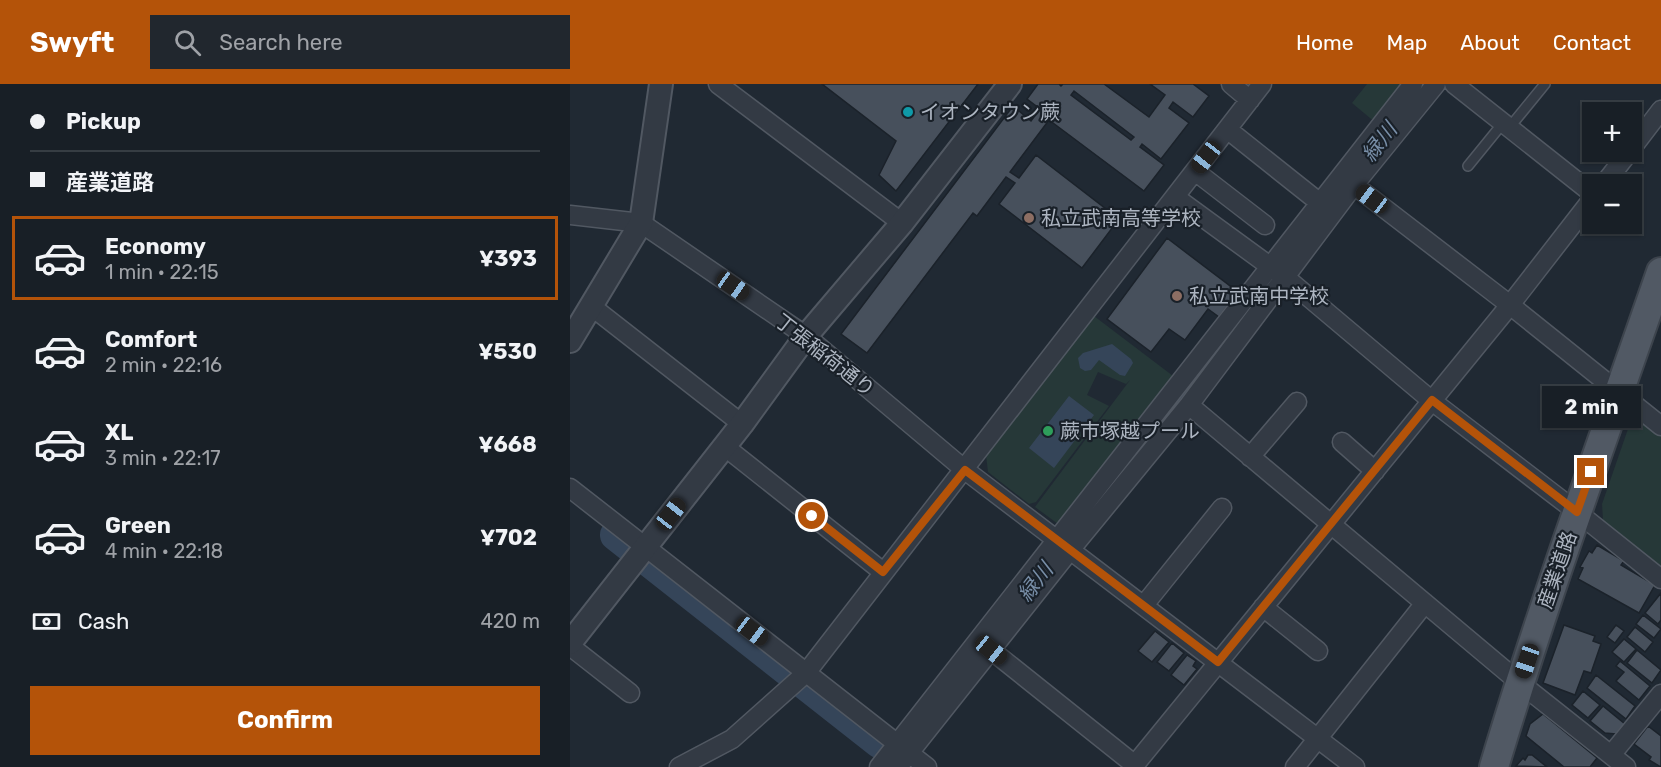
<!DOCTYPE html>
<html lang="en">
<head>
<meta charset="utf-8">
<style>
  body { margin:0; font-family:Rubik,"Noto Sans JP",sans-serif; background:#21272e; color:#f1f3f6; height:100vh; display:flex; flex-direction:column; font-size:22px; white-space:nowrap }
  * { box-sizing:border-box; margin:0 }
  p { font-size:20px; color:#9fa2a7 }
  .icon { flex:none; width:33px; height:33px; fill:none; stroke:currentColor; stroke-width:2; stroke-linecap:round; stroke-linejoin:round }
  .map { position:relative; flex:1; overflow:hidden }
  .details { display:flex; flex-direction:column; background:#181f26; width:570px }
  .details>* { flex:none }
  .guide { display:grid; align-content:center; height:132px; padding:0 30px; background:#181f26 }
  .fabs { position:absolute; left:1012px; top:18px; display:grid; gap:12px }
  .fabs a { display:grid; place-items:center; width:60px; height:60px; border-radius:0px; background:#181f26; box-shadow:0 2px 4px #0004,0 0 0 2px #363d43; font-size:30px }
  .end { position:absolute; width:27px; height:27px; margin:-14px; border:8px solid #b45309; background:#fff; box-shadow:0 0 0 3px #fff }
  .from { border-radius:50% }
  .bubble { position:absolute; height:42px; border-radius:0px; background:#181f26; box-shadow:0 2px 4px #0004,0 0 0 2px #363d43; font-size:20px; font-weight:700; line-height:42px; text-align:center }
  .car { position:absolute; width:18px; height:36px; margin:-18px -9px; border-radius:8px; box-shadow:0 0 4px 2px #0007; background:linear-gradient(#222 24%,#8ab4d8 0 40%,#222 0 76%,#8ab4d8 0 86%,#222 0) }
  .guide b { display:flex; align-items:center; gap:21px; height:57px; font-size:22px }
  .guide b+b { border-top:2px solid #363d43 }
  .guide i { width:15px; height:15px; background:#f1f3f6 }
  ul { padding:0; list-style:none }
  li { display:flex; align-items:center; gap:18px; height:84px; margin:0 12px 9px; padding:0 18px; border:3px solid transparent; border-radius:0px }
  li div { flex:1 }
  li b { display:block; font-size:22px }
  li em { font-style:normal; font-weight:700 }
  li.current { border-color:#b45309 }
  li>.icon { width:54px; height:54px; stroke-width:1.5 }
  .pay { display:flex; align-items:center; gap:15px; height:66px; padding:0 30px; font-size:22px }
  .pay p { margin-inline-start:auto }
  .primary-button { display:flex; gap:12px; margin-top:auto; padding:12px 30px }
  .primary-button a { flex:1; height:69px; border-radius:0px; background:#b45309; color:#fff; font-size:24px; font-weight:700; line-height:69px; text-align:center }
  header { display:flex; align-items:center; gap:36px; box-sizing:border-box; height:84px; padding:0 30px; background:#b45309; color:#fff }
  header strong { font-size:28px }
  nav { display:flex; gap:33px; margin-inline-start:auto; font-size:21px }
  .search { width:420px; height:54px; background:#21272e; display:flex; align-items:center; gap:15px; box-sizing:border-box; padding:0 21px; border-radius:0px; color:#9fa2a7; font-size:22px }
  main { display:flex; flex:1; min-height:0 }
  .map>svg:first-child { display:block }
  .green { fill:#263838 }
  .water { fill:#354559 }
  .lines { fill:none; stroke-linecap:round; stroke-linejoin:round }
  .river { stroke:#354559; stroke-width:32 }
  .building { fill:#47505c; stroke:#1b222a; stroke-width:1.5; fill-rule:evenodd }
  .service-casing { stroke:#515862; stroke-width:12 }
  .minor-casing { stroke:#515862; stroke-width:21 }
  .tertiary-casing { stroke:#515862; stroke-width:26 }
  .primary-casing { stroke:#3d444d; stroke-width:32 }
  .service { stroke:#333a44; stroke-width:9 }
  .minor { stroke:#333a44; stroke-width:18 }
  .tertiary { stroke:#333a44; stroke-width:22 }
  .primary { stroke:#515964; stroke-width:28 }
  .route { stroke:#b45309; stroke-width:8 }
  .culture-dot { fill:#0f9aa8; stroke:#192028; stroke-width:2 }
  .education-dot { fill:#8d6e63; stroke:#192028; stroke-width:2 }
  .leisure-dot { fill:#2e9e5b; stroke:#192028; stroke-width:2 }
  .labels { text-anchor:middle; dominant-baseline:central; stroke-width:4.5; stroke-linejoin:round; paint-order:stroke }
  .poi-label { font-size:20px; fill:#adb5c1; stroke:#192028; text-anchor:start }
  .street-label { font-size:20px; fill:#adb5c1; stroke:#192028 }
  .water-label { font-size:21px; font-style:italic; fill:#788ea7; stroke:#192028 }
</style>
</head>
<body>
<header>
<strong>Swyft</strong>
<div class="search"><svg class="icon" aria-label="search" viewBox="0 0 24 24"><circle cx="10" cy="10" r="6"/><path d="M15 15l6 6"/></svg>Search here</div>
<nav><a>Home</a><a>Map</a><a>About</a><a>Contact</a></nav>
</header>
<main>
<section class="details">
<div class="guide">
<b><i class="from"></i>Pickup</b>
<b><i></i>産業道路</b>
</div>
<ul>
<li class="current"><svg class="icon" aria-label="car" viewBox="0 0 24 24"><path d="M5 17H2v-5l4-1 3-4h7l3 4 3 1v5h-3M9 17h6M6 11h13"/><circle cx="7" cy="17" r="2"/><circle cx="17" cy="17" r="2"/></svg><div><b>Economy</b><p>1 min · 22:15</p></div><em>¥393</em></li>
<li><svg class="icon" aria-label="car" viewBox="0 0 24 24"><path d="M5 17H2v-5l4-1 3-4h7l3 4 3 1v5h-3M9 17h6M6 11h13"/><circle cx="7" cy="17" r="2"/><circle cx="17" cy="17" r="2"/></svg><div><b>Comfort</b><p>2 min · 22:16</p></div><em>¥530</em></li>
<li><svg class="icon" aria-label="car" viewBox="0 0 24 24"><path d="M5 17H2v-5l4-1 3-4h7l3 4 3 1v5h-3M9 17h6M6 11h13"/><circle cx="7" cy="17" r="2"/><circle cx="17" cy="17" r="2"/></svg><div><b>XL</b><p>3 min · 22:17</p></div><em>¥668</em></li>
<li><svg class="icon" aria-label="car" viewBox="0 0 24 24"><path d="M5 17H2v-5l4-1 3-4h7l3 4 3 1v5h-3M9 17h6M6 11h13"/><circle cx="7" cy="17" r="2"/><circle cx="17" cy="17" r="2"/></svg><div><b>Green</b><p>4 min · 22:18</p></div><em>¥702</em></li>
</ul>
<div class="pay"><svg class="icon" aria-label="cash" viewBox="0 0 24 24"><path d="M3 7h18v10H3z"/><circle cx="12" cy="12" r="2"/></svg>Cash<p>420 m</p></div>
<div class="primary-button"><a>Confirm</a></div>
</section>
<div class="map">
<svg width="1091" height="683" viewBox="0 0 1091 683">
  <rect width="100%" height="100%" fill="#202933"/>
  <path class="green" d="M797,0H836L806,39L782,19Z
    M524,232L607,295L488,440L465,423L560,296L556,300L528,288L517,311L539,322L466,418L459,420L418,388L416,371Z
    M1074,337L1091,350V482L1033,436L1032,420L1059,342Z"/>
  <path class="water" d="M542,260L561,275L563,279L555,292L550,291L529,276L521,286L515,287L510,284L508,274L513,269Z
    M499,312L524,331L484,384L459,364Z"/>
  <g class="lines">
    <path class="river" d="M540,405L687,214
      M46,451L309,658L326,666L338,661L347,649"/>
  </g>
  <path class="building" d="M252,0H408L326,107L309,91L326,57Z
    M468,0H489L491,2L493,0H534L579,33L595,11L580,0H623L639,12L623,33L603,18L599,24L619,39L591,75L572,60L570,63L594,81L574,107L479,36L440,88L449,94L466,71L549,135L512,184L429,120L445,99L436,93L407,132L403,129L297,269L271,250L443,22L461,37L470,25L457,15ZM504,7L564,53L561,56L501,11Z
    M597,154L668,208L649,233L638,225L615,256L599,245L581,268L537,235Z
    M1027,461L1054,477L1051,481L1085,501L1069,529L1008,495L1013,484L1010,483L1019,467L1022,469Z
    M1091,509V536L1088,540L1075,529Z
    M1073,531L1091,545L1084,554L1066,540Z
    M994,541L1025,552L1023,557L1031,560L1021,589L1014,587L1005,611L973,599Z
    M1046,541L1054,547L1045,559L1037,553Z
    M1065,543L1083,558L1075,568L1057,553Z
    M585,547L599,558L582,578L568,567Z
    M1054,555L1066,565L1054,578L1042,568Z
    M602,559L614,569L599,587L587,578Z
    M1067,566L1091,586L1082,599L1057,579Z
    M617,571L626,577L623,582L627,585L614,601L601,591Z
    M1050,577L1080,602L1069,616L1046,597L1054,588L1046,582Z
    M1026,591L1065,622L1056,635L1017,604Z
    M1013,607L1030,621L1018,634L1002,621Z
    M1033,622L1055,640L1046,650L1035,649L1020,637Z
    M973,630L1027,674L1020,683H994L956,652L960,640Z
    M1078,642L1091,652V683L1079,676L1081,673L1064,660Z
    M958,671H962L977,683L946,682L953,674L955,676Z"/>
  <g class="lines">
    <g class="service-casing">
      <path id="service" d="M939,44L975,0
        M898,82L933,39"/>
    </g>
    <g class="minor-casing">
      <path id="minor" d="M148,0L332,139
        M661,0L680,16
        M884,0L1023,110
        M657,45L750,119
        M1062,64L1091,26
        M625,87L695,141
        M1034,100L1059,68
        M784,101L940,221L1091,342
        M605,113L716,194L862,317L1007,428L1091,495
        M0,131L71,139L236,252L395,386L785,683
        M21,222L172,340
        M619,321L950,599L1056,683
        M772,358L805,387
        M154,362L313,488
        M680,373L727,318
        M0,404L357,683
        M574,521L652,424
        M693,523L748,567
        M0,562L60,609
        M421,566L565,681
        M1041,671L1091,610
        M109,683L162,655L236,589L692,0
        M309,683L843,0
        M328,683L501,465L619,321L784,101L866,0
        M563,683L940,221L1023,114
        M725,683L855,519"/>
    </g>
    <g class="tertiary-casing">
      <path id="tertiary" d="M0,257L71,139L91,0
        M0,559L172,340L236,252L332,139L440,0"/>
    </g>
    <g class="primary-casing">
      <path id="primary" d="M924,683C974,516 1034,353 1091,188"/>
    </g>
    <use href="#service" class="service"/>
    <use href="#minor" class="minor"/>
    <use href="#tertiary" class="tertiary"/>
    <use href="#primary" class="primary"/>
  </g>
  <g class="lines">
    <path class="route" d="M242,432L313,488L395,386L648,578L862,316L1007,428L1021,388"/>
  </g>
  <circle class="culture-dot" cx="338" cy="28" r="6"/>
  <g class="education-dot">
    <circle cx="459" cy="134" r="6"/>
    <circle cx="607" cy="212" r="6"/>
  </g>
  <circle class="leisure-dot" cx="478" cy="347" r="6"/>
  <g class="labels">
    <g class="poi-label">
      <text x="350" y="28">イオンタウン蕨</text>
      <text x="471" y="134">私立武南高等学校</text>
      <text x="619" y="212">私立武南中学校</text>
      <text x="490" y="347">蕨市塚越プール</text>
    </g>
    <g class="street-label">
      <text transform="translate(255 271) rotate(38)">丁張稲荷通り</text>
      <text transform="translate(987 486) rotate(-71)">産業道路</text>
    </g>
    <g class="water-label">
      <text transform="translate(809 58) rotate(-52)">緑川</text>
      <text transform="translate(465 498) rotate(-52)">緑川</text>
    </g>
  </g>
</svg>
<div class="fabs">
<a>+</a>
<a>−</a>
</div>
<i class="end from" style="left:242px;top:432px"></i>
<i class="end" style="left:1021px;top:388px"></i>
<div class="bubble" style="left:972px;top:302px;width:99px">2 min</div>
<i class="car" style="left:636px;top:73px;rotate:218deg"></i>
<i class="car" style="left:802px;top:115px;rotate:307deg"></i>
<i class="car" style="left:163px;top:202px;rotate:125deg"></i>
<i class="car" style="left:101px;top:430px;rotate:38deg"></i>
<i class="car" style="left:182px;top:547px;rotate:127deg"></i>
<i class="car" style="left:421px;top:566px;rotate:129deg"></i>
<i class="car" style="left:957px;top:577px;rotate:199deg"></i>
</div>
</main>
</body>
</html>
